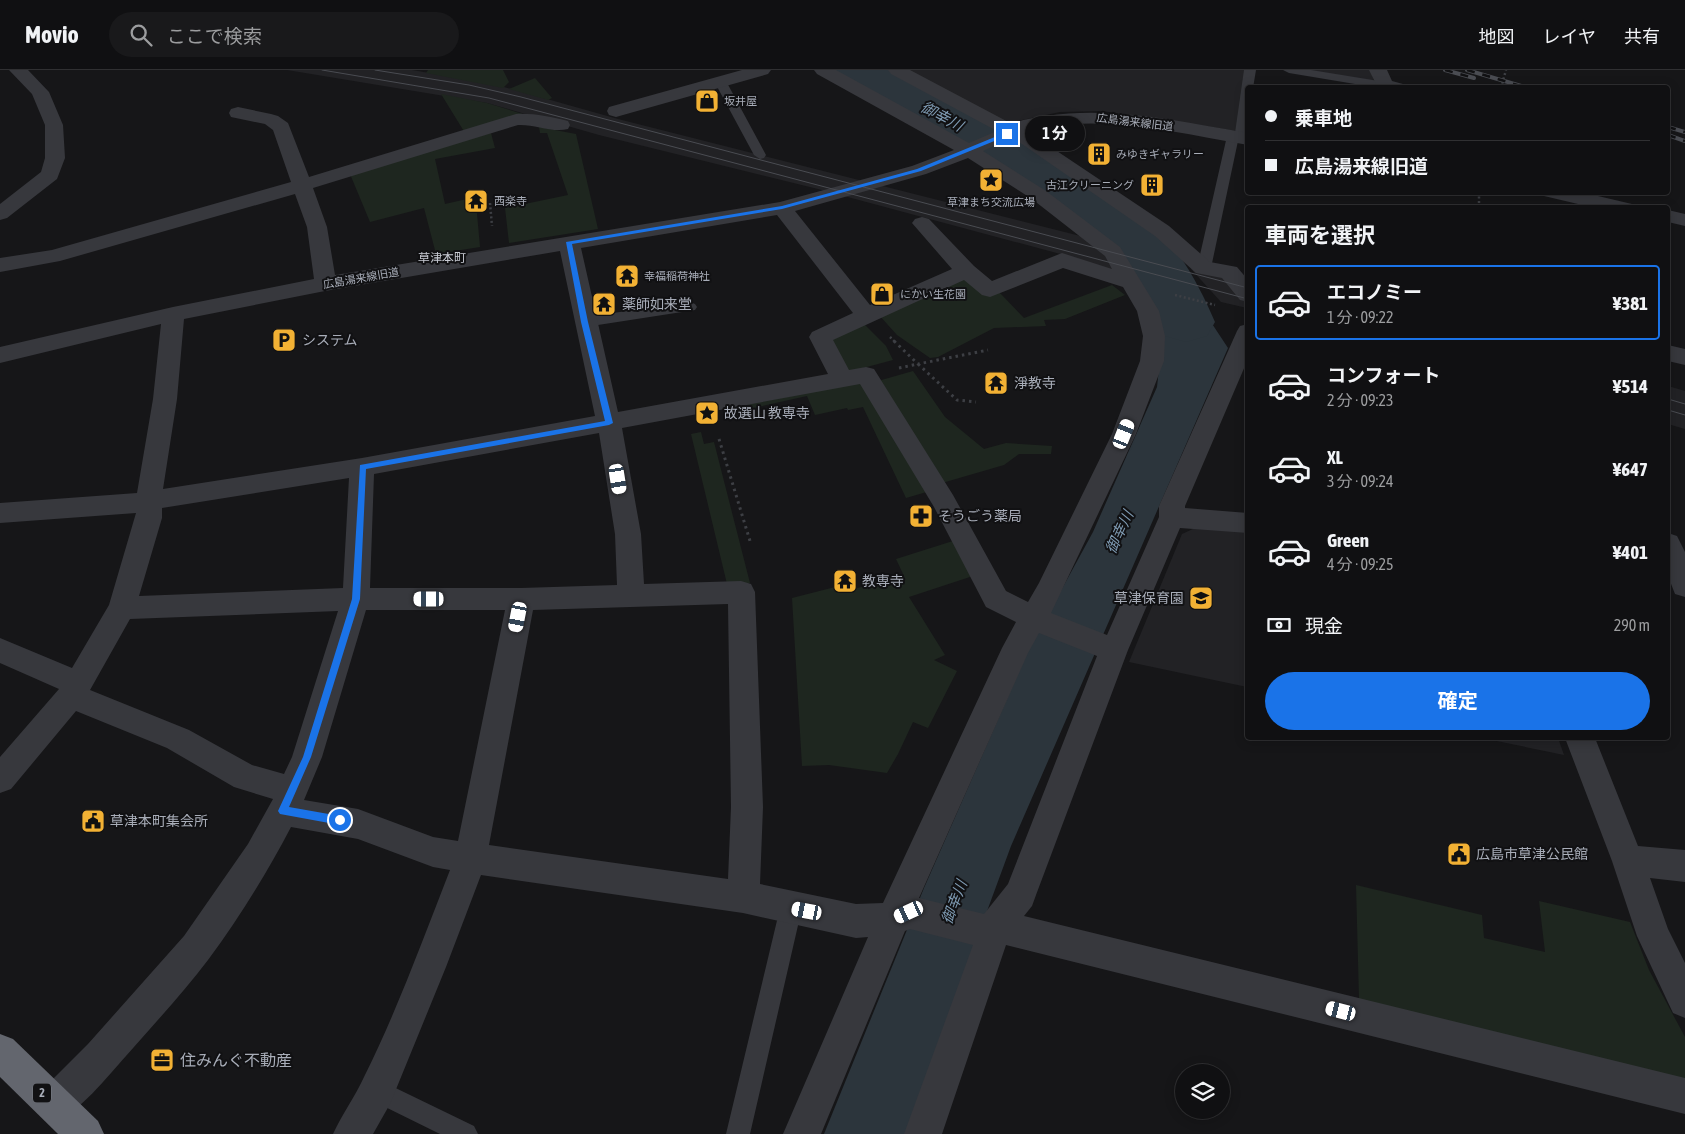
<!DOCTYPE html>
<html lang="ja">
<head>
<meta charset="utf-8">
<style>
  body { margin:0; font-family:"Asap Condensed","Noto Sans JP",sans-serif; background:#19191b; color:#f1f3f6; height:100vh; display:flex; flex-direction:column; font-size:19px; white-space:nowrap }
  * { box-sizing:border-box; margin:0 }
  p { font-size:16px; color:#9c9d9f }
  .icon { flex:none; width:28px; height:28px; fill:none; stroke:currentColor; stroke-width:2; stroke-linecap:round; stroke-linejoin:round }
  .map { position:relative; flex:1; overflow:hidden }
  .side { position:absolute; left:1245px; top:135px; width:425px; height:535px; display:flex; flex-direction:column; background:#101012; border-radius:5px; box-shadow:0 2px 12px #0003,0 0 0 1px #303032 }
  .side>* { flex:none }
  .guide { position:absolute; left:1245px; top:15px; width:425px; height:110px; border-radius:5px; box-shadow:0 2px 12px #0003,0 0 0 1px #303032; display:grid; align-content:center; height:110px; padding:0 20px; background:#101012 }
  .buttons { position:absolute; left:1175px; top:994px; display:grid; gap:10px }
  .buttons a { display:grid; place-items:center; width:55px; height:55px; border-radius:50%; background:#101012; box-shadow:0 2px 12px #0003,0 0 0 1px #303032; font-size:25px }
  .end { position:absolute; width:22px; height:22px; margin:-11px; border:6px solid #1a73e8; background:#fff; box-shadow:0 0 0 2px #fff }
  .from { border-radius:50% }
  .bubble { position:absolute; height:35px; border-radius:18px; background:#101012; box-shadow:0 2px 12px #0003,0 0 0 1px #303032; font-size:16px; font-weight:700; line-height:35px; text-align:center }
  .car { position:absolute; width:15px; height:30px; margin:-15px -8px; border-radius:6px; box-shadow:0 0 4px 1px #0007; background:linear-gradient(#fff 24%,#345 0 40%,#fff 0 76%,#345 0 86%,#fff 0) }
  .guide b { display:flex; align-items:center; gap:18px; height:48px; font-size:19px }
  .guide b+b { border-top:1px solid #303032 }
  .guide i { width:12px; height:12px; background:#f1f3f6 }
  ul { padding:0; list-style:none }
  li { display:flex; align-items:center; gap:15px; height:75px; margin:0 10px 8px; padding:0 10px; border:2px solid transparent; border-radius:5px }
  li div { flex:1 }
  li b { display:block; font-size:19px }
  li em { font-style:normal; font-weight:700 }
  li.on { border-color:#1a73e8 }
  li>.icon { width:45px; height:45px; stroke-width:1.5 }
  h2 { padding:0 20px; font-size:22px; line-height:60px }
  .pay { display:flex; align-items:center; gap:12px; height:55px; padding:0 20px; font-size:19px }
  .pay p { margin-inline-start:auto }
  .button { display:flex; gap:10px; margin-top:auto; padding:10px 20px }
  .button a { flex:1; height:58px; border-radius:30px; background:#1a73e8; color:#fff; font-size:20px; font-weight:700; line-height:58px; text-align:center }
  header { display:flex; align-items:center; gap:30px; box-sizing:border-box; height:70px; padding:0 25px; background:#101012; border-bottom:1px solid #303032 }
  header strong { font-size:24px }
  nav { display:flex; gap:28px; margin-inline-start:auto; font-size:18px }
  .search { width:350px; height:45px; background:#19191b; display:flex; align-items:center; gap:12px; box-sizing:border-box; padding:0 18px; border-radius:28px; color:#9c9d9f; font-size:19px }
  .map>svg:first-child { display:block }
  .built { fill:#222225 }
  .green { fill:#1e261f }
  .water { fill:#2c353c }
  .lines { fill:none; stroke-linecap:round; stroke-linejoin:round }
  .river { fill:#2c353c; fill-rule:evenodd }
  .path-far1 { stroke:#3d3f44; stroke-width:2.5; stroke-dasharray:2 2.5; stroke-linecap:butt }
  .path { stroke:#3d3f44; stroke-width:3; stroke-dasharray:2.5 4; stroke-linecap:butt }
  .lane { fill:#37383d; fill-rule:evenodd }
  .street { fill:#37383d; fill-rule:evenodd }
  .highway { fill:#63666e; fill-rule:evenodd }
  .tram { stroke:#4a4c52; stroke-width:1 }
  .rail-casing { stroke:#4a4c52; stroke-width:4 }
  .rail { stroke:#111113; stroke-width:2.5; stroke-dasharray:8; stroke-linecap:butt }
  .route { fill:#1a73e8 }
  .labels { text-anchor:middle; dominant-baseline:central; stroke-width:4; stroke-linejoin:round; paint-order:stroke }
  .far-poi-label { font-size:11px; fill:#a8adb8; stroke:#111113; text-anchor:start }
  .far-street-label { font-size:11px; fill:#a8adb8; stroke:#111113 }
  .far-neighbourhood-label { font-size:12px; fill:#c9ccd4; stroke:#111113 }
  .shield { fill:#111113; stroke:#7b7e86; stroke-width:1 }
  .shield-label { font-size:12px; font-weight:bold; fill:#a8adb8 }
  .poi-label { font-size:14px; fill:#a8adb8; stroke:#111113; text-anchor:start }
  .water-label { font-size:15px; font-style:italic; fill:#7f9bb3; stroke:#111113 }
  .near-poi-label { font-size:16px; fill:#a8adb8; stroke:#111113; text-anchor:start }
</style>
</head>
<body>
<header>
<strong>Movio</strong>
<div class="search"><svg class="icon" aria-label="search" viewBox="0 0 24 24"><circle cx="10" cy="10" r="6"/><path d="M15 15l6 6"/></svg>ここで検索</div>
<nav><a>地図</a><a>レイヤ</a><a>共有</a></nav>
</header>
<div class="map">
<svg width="1685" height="1064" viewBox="0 0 1685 1064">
  <rect width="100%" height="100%" fill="#161618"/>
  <path class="built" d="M287,0H412L497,15L618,49L1116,175L1141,208L1070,190L1064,185L818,119L599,65L487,33Z
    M905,0H1246L1237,61L1102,41L1060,42L1003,54Z
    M1305,0H1371L1374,11Z
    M1191,199L1247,211V238L1221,232Z
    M1668,316L1685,321V359L1668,354Z
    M1195,458L1247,462V617L1129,592L1182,464Z
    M1482,668H1558L1564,685Z"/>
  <path class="green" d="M428,0H503L509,12L503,18L426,3Z
    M535,8L552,28L548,30L509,19Z
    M441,24L487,33L526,45L465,63Z
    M539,57L576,64L598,159L509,173L505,138L568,125L547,63H540Z
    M491,63L495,78L435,89L445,134L467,129L468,134L476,133L480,177L436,184L424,138L370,152L350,104Z
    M965,206L999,222L1024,248L1112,215L1125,225L1065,249L1044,250L1046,256L994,258L938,287L930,288L897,265L879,245Z
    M862,252L886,276L893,290L848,302L828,268Z
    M913,301L945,347L984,379L1006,373L1052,376L1051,384H1019L1004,395L942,413L878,311Z
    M864,312L930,421L906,428L863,337L848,340L847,338L815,345L807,326L740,341L738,336Z
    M701,362L704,374L714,372L750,513L727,514L691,364Z
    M956,470L976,505L909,527L945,585L934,590L957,601L928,658L913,652L898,684L887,703L829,695L802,696L792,528L839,516L842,522L904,506L896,489Z
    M1356,815L1482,845L1484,868L1545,882L1539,831L1630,852L1649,900L1685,967V1011L1359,929Z"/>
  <path class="water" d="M1134,167L1199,234L1228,278L1011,776L905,1064H824L924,818L1028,581L1093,462L1157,317L1163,263L1155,221Z"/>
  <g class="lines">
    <path class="river" d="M832,0H892L1022,68L1138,143C1174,168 1198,212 1215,252L1207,266L1186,272L1165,266C1148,238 1139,206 1116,181C1101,163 1078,151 1059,137C989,88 914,48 838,10Z"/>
    <path class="path-far1" d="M1501,18L1506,0
      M1479,122V138
      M490,133L492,156
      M1175,225L1215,235
      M890,267L895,272"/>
    <path class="path" d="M894,271L918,294L988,280
      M899,298L918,294L957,330L976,332
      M719,369L750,471"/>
    <path class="lane" d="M1244,0H1256L1253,18H1248L1246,68L1244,71H1238L1211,198L1209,201H1199L1197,198L1227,66L1229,63H1235Z
      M1283,0H1311L1385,12L1391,15L1389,18H1379L1289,3Z
      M720,8L726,11L766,85L764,88L760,89L754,85L714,11Z
      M690,232L695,234L697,237L695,240L585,257L580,255L578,252L580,249L585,247Z
      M791,828L798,831L802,838L750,1064H726L780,838L784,831Z
      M377,1009L474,1056L478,1064H440L369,1029L365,1021L369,1013Z"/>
    <path class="street" d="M9,0H28L49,22L63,55L65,88L57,109L7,148L0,150V134L41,102L45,88V55L32,24Z
      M742,0H771L768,4L623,45L616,47L609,45L607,41L609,37Z
      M814,0H836L969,73L997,61L891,4L888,0H910L1012,54C1023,49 1034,48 1046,46C1114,36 1181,52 1248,63V75C1184,64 1117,47 1053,56C1044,58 1035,58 1027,61L1169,156L1210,192L1237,197L1248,210V232L1240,230L1222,208L1196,203L1155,166L1022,74L1011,68L983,81L1046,121L1120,177L1159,241L1165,266L1164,291L1136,364L1051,543L1107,565L1159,447V436L1237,261L1240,256L1248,254V289L1185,436V438L1248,443V463L1180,458L1128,580L1036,825L1032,836L1024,846L1685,1008V1044L1006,875L942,1064H904L973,875L910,859L905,861L821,1064H783L868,867L856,868L743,843L481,805L446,897L390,1034L373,1064H333C342,1044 355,1027 364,1007C397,941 423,869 450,800L433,797L358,769L291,757C267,803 239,848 208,890C183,923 154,954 126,986C107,1007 80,1042 54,1052L41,1047L36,1034L41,1021L88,974L184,866L248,774L273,729L234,717L167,678L76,641L11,719L0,723V687L59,619L0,593V568L72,598L109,535L136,443L0,453V433L137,423L153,329L161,254L0,293V277L173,237L314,209L307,157L295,124L60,191L0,202V188L52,180L291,112L273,60L265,54L231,47L229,43L231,39L238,37L271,44L278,46L288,53L309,107L516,44C533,43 551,47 568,51L570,55L568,59C552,63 534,54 518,55L313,118L327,157L335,205L780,132L912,96L954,80L817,4ZM968,88L1032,129L1105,186L1112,199L1062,183L992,211L974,196L929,149L922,147L915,149L912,153L952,199L870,235L795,141L926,104ZM777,145L853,243L812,262L809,267L828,304L618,342L581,178ZM560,181L595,346L362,388L163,419L177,329L184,249L325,221ZM1063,198L1123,217L1137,241L1143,266L1140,291L1112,364L1039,513L1028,532L1006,521L953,425L874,299L866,297L849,300L833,270L964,210L982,225L990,227ZM860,314L934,437L986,537L1016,552L1002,578L883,833L856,834L760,814L763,737L755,522L751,514L741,511L644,514L641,464L622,358ZM599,363L615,464L617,515L521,518H370L374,404ZM349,408L343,518L139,526L162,448V438ZM728,534L731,737L728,809L489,775L533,540ZM366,540H505L458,771L433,767L358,739L304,730L322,687ZM338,541L292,687L284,704L252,695L189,660L90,620L130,549ZM1039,563L1097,586L1008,814L984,844L919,828L1028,583Z
      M1369,0H1387L1392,11L1403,14L1406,18H1378Z
      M1541,122H1581L1632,134L1635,138H1595L1544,126Z
      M1668,140L1685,144V156L1668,152Z
      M1668,275L1685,279V295L1668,291Z
      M1668,463L1677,466L1685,482V527L1675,524L1668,506Z
      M1565,668H1595L1638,776L1685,780V812L1650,808L1668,859L1685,893V948L1673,943L1637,866L1612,791Z"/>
    <path class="highway" d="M0,964L13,969L98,1051L104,1064H58L0,1007Z"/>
    <path class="tram" d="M322,0L489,28L1248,229
      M375,0L469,15L521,27L1248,218
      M1668,329L1685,334
      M1668,340L1685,345"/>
    <g class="rail-casing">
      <path id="rail" d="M1445,0L1474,8
        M1467,0L1528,18
        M1668,57L1685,62
        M1668,65L1685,71"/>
    </g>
    <use href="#rail" class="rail"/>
  </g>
  <path class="route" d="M1007,62L1009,65L921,101L782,139L572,174L588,252L613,353L609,355L366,399L360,529L311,687L289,737L340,746L344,750L340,755L280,744L278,741L303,687L352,529L360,395L605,351L581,252L566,172L782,136L917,99Z"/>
  <defs>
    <g id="shop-square" transform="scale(1.25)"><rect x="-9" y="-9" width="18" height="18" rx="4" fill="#f2b134" stroke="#111113"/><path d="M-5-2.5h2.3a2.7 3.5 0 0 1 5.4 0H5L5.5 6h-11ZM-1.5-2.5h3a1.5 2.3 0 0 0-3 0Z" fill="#111"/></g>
    <g id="building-square" transform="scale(1.25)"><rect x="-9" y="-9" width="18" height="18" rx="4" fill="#f2b134" stroke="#111113"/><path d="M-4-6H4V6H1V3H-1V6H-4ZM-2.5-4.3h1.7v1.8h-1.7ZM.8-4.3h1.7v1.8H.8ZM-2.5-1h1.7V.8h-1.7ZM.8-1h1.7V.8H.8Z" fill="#111"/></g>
    <g id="sight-square" transform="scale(1.25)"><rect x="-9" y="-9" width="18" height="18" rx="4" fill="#f2b134" stroke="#111113"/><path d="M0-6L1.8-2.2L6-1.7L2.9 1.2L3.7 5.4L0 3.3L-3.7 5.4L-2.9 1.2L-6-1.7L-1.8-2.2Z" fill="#111"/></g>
    <g id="temple-square" transform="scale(1.25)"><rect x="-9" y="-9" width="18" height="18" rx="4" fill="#f2b134" stroke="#111113"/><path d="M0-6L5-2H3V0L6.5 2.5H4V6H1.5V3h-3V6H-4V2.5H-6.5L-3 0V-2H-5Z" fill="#111"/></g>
    <g id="parking-square" transform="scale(1.25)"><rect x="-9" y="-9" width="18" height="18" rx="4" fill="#f2b134" stroke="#111113"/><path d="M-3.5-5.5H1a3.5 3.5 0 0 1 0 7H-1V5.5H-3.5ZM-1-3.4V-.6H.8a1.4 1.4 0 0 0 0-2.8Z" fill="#111"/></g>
    <g id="pharmacy-square" transform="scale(1.25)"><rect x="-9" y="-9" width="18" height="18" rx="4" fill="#f2b134" stroke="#111113"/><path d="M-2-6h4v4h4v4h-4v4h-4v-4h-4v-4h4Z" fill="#111"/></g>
    <g id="school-square" transform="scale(1.25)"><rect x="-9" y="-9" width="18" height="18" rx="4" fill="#f2b134" stroke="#111113"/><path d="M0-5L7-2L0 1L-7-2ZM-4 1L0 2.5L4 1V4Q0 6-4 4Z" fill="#111"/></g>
    <g id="civic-square" transform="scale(1.25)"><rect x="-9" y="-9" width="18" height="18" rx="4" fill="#f2b134" stroke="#111113"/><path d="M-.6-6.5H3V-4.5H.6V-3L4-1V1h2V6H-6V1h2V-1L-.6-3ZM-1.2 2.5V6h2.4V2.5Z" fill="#111"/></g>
    <g id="office-square" transform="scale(1.25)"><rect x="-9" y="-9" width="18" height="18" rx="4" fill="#f2b134" stroke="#111113"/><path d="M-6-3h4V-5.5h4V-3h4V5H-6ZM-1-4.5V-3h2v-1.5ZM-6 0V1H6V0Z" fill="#111"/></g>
  </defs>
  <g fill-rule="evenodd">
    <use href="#shop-square" x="707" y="31"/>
    <use href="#building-square" x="1099" y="84"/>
    <use href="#sight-square" x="991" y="110"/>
    <use href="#building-square" x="1152" y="115"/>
    <use href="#temple-square" x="476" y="131"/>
    <use href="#temple-square" x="627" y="206"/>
    <use href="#shop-square" x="882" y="224"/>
    <use href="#temple-square" x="604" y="234"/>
    <use href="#parking-square" x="284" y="270"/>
    <use href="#temple-square" x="996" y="313"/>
    <use href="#sight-square" x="707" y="343"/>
    <use href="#pharmacy-square" x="921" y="446"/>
    <use href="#temple-square" x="845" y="511"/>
    <use href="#school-square" x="1201" y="528"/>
    <use href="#civic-square" x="93" y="751"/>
    <use href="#civic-square" x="1459" y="784"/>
    <use href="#office-square" x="162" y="990"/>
  </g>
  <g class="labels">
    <g class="far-poi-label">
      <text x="724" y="31">坂井屋</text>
      <text x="1116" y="84">みゆきギャラリー</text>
      <text x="1134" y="115" text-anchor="end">古江クリーニング</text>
      <text x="494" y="131">西楽寺</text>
      <text x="991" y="132" text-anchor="middle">草津まち交流広場</text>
      <text x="644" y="206">幸福稲荷神社</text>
      <text x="900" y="224">にかい生花園</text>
    </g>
    <g class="far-street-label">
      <text transform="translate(1135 52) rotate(7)">広島湯来線旧道</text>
      <text transform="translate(361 208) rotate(-10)">広島湯来線旧道</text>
    </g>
    <g class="far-neighbourhood-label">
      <text x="442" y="188">草津本町</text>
    </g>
    <rect class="shield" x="33" y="1013.5" width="18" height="19" rx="4"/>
    <g class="shield-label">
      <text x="42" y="1023">2</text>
    </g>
    <g class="poi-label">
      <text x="622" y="234">薬師如来堂</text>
      <text x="302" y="270">システム</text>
      <text x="1014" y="313">淨教寺</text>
      <text x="724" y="343">故選山 教専寺</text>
      <text x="938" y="446">そうごう薬局</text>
      <text x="862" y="511">教専寺</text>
      <text x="1184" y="528" text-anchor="end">草津保育園</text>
      <text x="110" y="751">草津本町集会所</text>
      <text x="1476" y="784">広島市草津公民館</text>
    </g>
    <g class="water-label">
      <text transform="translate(942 46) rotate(28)">御幸川</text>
      <text transform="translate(1119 462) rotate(-65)">御幸川</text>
      <text transform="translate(954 832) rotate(-69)">御幸川</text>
    </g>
    <g class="near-poi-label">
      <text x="180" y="990">住みんぐ不動産</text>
    </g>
  </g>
</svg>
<div class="buttons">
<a><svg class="icon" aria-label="layers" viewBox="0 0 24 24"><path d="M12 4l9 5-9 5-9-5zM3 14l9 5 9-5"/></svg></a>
</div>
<i class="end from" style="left:340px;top:750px"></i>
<i class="end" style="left:1007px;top:64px"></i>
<div class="bubble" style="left:1025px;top:46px;width:60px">1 分</div>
<i class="car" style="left:1124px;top:364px;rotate:22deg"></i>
<i class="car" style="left:618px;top:409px;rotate:171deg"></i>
<i class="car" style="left:429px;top:529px;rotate:270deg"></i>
<i class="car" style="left:518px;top:547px;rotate:191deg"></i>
<i class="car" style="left:807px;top:841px;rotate:281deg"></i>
<i class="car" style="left:909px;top:842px;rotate:245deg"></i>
<i class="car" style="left:1341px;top:941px;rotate:284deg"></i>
<div class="guide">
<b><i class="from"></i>乗車地</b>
<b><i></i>広島湯来線旧道</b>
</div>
<section class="side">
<h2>車両を選択</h2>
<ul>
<li class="on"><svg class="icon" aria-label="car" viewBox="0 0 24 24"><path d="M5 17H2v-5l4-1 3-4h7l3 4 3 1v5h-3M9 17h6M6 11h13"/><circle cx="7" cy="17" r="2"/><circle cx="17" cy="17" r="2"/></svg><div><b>エコノミー</b><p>1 分 · 09:22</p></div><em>¥381</em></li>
<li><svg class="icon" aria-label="car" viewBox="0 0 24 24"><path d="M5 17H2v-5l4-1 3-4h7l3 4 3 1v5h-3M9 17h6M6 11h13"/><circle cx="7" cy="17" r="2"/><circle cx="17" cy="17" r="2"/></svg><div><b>コンフォート</b><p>2 分 · 09:23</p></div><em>¥514</em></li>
<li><svg class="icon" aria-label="car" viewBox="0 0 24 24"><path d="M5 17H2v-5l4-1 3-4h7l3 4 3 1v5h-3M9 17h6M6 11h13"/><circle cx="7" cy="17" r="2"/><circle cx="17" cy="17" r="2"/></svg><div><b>XL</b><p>3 分 · 09:24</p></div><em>¥647</em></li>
<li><svg class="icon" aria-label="car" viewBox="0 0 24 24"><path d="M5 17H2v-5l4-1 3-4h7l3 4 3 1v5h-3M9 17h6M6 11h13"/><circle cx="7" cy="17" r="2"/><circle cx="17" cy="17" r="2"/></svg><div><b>Green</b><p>4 分 · 09:25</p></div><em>¥401</em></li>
</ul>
<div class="pay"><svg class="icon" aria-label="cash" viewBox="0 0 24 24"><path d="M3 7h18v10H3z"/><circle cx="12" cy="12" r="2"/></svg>現金<p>290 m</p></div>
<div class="button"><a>確定</a></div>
</section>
</div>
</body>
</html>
